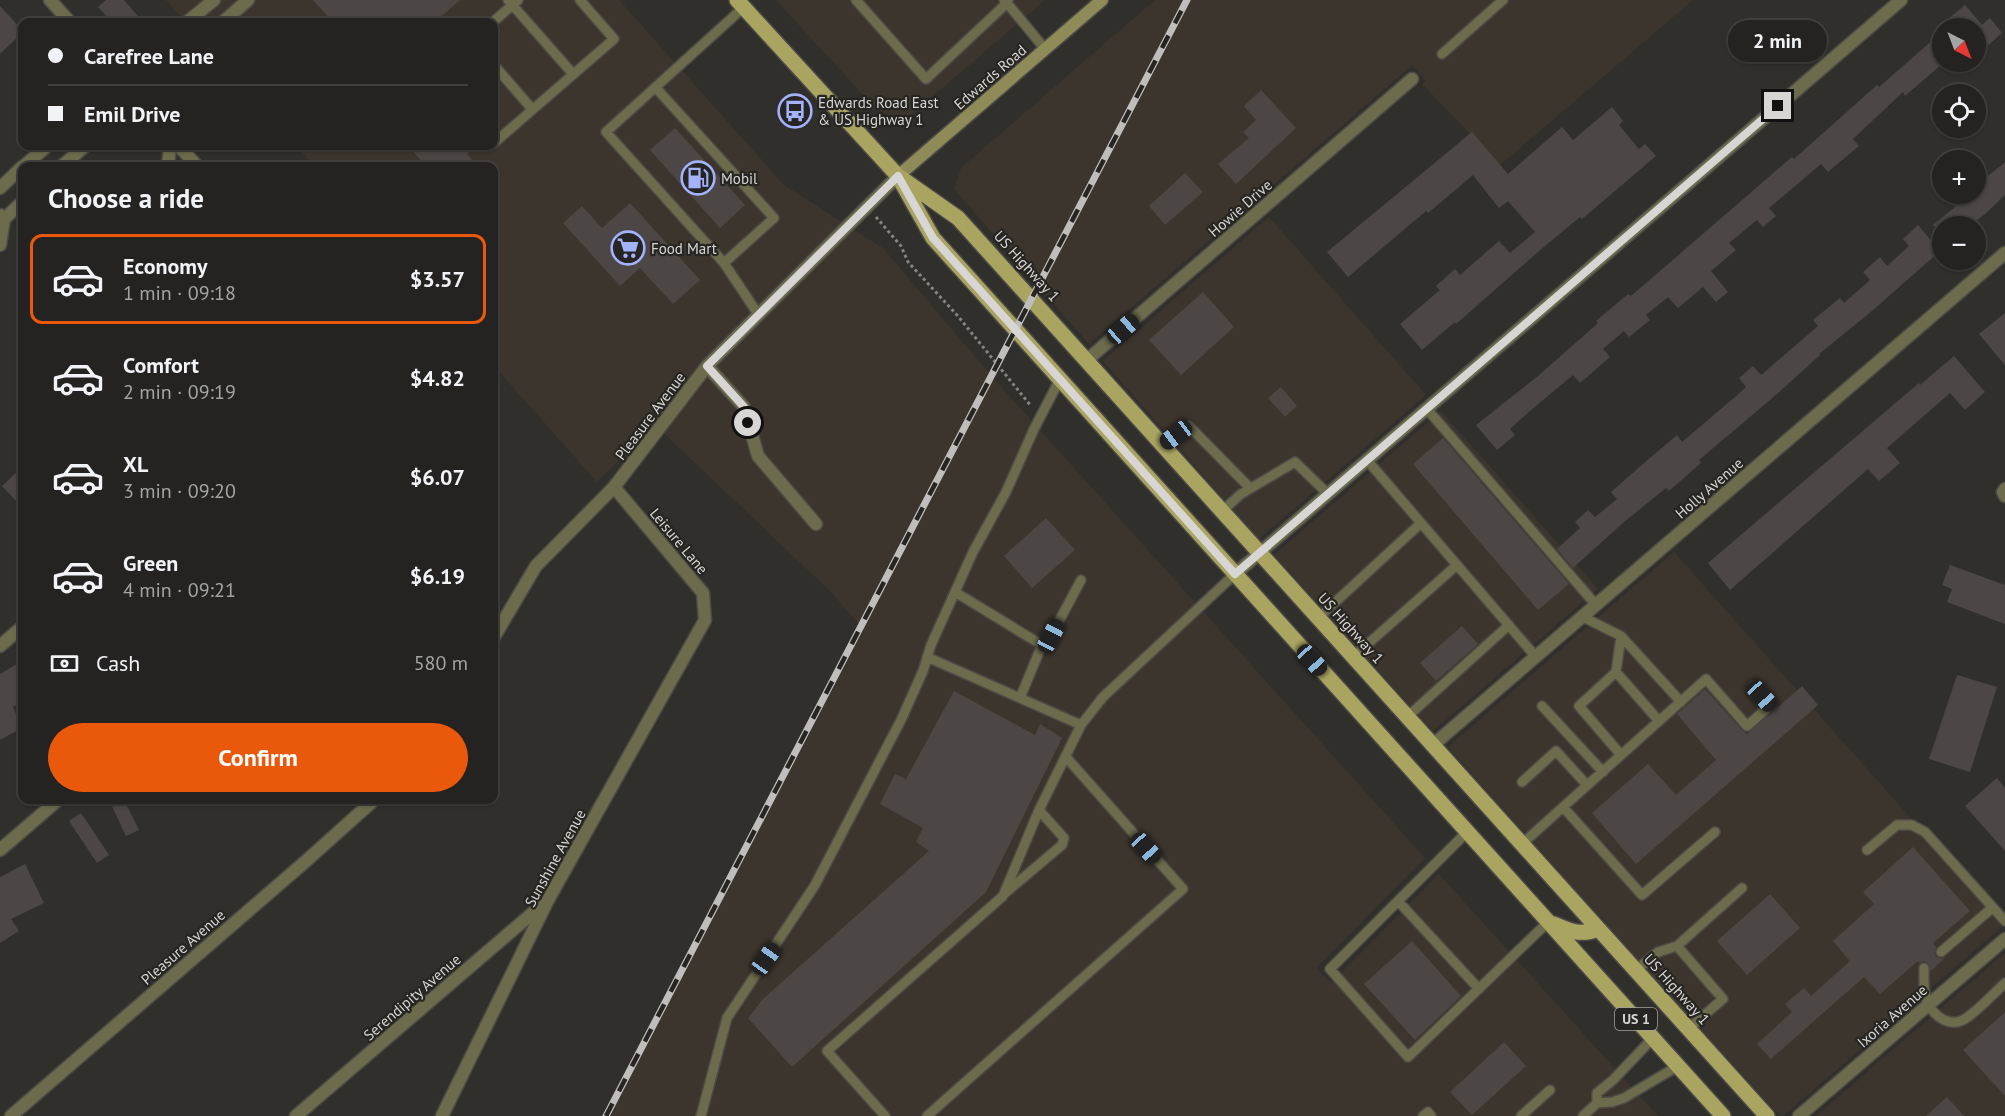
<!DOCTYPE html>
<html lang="en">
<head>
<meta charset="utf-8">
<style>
  body { margin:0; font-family:"PT Sans",sans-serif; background:#2d2b2a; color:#f1f3f6; height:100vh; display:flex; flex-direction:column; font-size:22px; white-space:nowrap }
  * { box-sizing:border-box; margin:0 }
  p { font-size:20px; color:#a3a4a5 }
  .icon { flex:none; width:33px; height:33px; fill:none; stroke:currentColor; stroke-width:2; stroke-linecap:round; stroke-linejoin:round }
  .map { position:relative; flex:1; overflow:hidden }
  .sheet { position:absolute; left:18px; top:162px; width:480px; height:642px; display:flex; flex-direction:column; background:#252321; border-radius:12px; box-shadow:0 2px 4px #0004,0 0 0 2px #42403f }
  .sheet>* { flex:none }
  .hud { position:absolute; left:18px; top:18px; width:480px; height:132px; border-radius:12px; box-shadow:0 2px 4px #0004,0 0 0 2px #42403f; display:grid; align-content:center; height:132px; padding:0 30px; background:#252321 }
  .needle { width:39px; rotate:138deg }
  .tools { position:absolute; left:1932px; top:18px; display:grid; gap:12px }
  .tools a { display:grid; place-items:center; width:54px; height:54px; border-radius:50%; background:#252321; box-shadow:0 2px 4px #0004,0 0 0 2px #42403f; font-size:30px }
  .end { position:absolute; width:27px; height:27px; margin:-14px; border:8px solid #d8d6d4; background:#111; box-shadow:0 0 0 3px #111 }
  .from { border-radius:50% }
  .bubble { position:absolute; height:42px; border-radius:21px; background:#252321; box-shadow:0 2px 4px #0004,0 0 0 2px #42403f; font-size:20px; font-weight:800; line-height:42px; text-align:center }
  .car { position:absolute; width:18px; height:36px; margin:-18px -9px; border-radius:8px; box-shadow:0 0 4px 2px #0007; background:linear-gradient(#222 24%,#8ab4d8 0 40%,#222 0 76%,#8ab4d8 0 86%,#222 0) }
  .hud b { display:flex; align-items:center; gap:21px; height:57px; font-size:22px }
  .hud b+b { border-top:2px solid #42403f }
  .hud i { width:15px; height:15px; background:#f1f3f6 }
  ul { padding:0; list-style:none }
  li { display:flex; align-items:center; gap:18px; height:90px; margin:0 12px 9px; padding:0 18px; border:3px solid transparent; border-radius:12px }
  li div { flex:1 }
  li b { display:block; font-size:22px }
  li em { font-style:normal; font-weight:800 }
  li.selected { border-color:#ea580c }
  li>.icon { width:54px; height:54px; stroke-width:1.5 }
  h2 { padding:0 30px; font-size:27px; line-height:72px }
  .pay { display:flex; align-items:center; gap:15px; height:66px; padding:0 30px; font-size:22px }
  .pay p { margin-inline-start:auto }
  .primary-button { display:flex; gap:12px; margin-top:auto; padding:12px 30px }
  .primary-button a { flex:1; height:69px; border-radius:36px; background:#ea580c; color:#fff; font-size:24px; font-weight:800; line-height:69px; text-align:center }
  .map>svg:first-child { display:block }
  .built { fill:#3c352d }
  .building { fill:#4c4745 }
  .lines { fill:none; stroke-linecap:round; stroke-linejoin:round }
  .lane-casing { stroke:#4c4a47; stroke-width:12 }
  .street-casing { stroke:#4c4a47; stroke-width:15 }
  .secondary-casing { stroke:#4c4a47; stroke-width:15 }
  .primary-casing { stroke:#4c4a47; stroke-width:18 }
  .path { stroke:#868481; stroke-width:3; stroke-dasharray:3 3; stroke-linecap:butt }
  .lane { stroke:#6c6b4b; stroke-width:9 }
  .street { stroke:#6c6b4b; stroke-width:12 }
  .secondary { stroke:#8f8b58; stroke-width:12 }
  .primary { stroke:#a9a561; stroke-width:15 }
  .rail-casing { stroke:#c0bebc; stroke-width:7 }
  .rail { stroke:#272522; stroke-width:4.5; stroke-dasharray:14; stroke-linecap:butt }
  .route { stroke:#d8d6d4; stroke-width:8 }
  .labels { text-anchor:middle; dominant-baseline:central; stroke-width:4.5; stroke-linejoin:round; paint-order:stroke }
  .shield { fill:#272522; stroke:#a3a19f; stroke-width:1.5 }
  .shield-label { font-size:14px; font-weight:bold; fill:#d8d6d4 }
  .street-label { font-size:15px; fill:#d8d6d4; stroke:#272522 }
  .poi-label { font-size:15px; fill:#d8d6d4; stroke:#272522; text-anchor:start }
</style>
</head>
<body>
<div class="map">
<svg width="2005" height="1116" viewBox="0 0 2005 1116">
  <rect width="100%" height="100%" fill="#312f2c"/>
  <path class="built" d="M166,0H619L784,185L883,248L994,379L1425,858L1316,968L1331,983L1439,874L1658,1116H608L864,630L830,591L655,425L597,482L494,366V166H315L296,146H494V22H186Z
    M776,0H1045L905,120L878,111Z
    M1155,0H1693L1500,165L1422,84L1426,81L1412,65L1089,344L954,189L961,168Z
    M1269,217L1426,395L1259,539L1103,361Z
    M1441,411L1598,589L1433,731L1274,555Z
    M1674,552L2005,924L1783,1116H1780L1606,924L1602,916L1600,917L1448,747Z
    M2005,953V1116H1816Z"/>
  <path class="building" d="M106,0H124L143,22H112L98,7Z
    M313,0H460L435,22H333Z
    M1965,5L1982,25L1990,18L2002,33L1985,48L1976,36V30L1978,28H1937Z
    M0,6L22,30V33L0,54Z
    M1942,32V64L1905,96L1903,92L1853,139L1859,146L1828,172L1821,164L1769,208L1776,216L1763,227L1757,220L1729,243L1736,250L1711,271L1728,292L1716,302L1703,287L1678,308L1668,297L1646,315L1650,320L1629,337L1624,331L1603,349L1610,357L1580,383L1573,375L1531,410L1510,429L1515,435L1497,450L1476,425L1538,376L1598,323L1596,321L1628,294L1631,296L1792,157L1794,159L1877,85L1879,87Z
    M1261,90L1296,128L1236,184L1218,164L1249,138L1243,132L1256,120L1244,106Z
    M1612,107L1623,121L1619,125L1639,149L1645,144L1656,156L1582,219L1580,217L1539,251L1456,324L1455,322L1422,350L1400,324L1440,290L1436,286L1455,269L1460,275L1499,241L1510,253L1535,232L1508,201L1499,208L1473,175L1428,213L1426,211L1348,277L1327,252L1472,132L1508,174L1562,127L1573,140Z
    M675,128L745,205L720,228L650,150Z
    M408,146H476L467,154L477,166H426Z
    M2005,162V195L1985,214L1969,226H1932L1971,194H1976V190L1985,182L1983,180Z
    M1185,173L1203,192L1165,225L1149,206Z
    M630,203L700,280L673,304L640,268L620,286L563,223L582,206L602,228Z
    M1918,225L1940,251L1872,311L1819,354L1820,355L1777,394L1699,460L1701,463L1669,491L1666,488L1624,522L1573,568L1557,549L1580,528L1575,522L1588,510L1595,517L1617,499L1611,492L1651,457L1677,435L1682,442L1735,397L1746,387L1739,378L1753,366L1761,375L1818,326L1813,320L1840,298L1844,303L1870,280L1863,272L1880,257L1887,266L1909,246L1903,239Z
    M1203,292L1234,327L1181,375L1149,340Z
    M2005,313V365L1979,334Z
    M1954,356L1985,392L1965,410L1950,393L1887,448L1900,463L1879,481L1868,469L1730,590L1708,563L1919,383L1920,385Z
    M1281,387L1297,406L1285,417L1268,398Z
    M1443,438L1569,584L1538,610L1413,464Z
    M22,467V507L2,486Z
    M1046,518L1075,550L1032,588L1004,556Z
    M1950,565L2005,585V624L1947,602L1952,589L1942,585Z
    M1462,626L1478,644L1436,681L1420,663Z
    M22,661V702L13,707L22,728L0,740V674Z
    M1957,675L1997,687L1970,772L1929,759Z
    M1802,686L1818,705L1636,864L1592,813L1648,764L1676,795L1716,760L1677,714L1705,689L1742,730L1747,734Z
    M954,691L1035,735L1040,724L1062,738L986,892L792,1067L748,1018L763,999L929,851L916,842L923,828L880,804L895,774L906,779Z
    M1997,778L2005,788V851L1965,806Z
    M109,800H124L139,830L126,836Z
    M81,813L109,855L97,863L69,821Z
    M1913,847L1970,911L1933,943L1936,947L1934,953L1936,957L1942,959L1946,957L1931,971L1928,963L1923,961L1920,963L1918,961L1880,994L1864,977L1771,1059L1757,1044L1792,1012L1785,1004L1804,988L1811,996L1850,961L1833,941L1874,904L1863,892Z
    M25,864L44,903L11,919L19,931L0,943V877Z
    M1770,894L1800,928L1747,975L1717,941Z
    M1412,941L1461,996L1415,1040L1364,984Z
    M2005,1012V1096L1963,1050Z
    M1504,1042L1526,1066L1472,1115L1450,1092Z
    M1947,1097L1964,1116H1926Z"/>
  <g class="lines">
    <g class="lane-casing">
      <path id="lane" d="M508,0L573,74
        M856,0L926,79L1007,3L1004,0
        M1008,0L1007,3L1045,49
        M744,7L606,132L724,263L758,314
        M493,22L518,0
        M1442,54L1503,0
        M494,65L532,109
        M656,88L774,218L724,263
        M494,143L614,39L580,0
        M1427,409L1596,605
        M1163,445L1189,426L1250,488
        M1367,460L1536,657
        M1222,511L1241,494L1295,462L1328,494
        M955,592L1042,645L1051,636L1081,580
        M1583,617L1621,636L1681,702
        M1318,618L1421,523
        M927,657L1081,725
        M1353,657L1457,565
        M1616,672L1621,636
        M1020,698L1042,645
        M1542,706L1603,772
        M1407,717L1509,625
        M1621,755L1579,706L1616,672L1659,721
        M1522,782L1556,751L1587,785
        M1563,807L1706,679L1747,726L1771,705L1753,686
        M1467,832L1330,969L1408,1057L1548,922
        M1522,844L1563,807L1642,895L1715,832
        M1867,850L1897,825H1912L1925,832L2005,921
        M1004,894L1062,845L1064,838L1039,810
        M1398,901L1479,989
        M1677,946L1742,888
        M1941,952L1992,908
        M1924,968C1924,980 1923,994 1929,1005C1935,1017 1950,1027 1963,1020C1975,1014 1994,993 2005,983
        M1636,970L1658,952L1677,946L1723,999L1688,1029
        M1597,1103V1093L1613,1080L1653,1038
        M701,1116L727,1018L815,885L902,718L923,671L931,645L973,552L1006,492L1034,429L1060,379
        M885,1116L827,1051L1003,896L1039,810L1081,725L1103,697L1235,574
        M927,1116L1183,889L1066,757
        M1423,1116L1428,1112L1431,1116
        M1521,1116L1550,1090
        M1583,1116L1597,1103L1612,1102L1624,1098L1678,1066"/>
    </g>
    <g class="street-casing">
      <path id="street" d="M50,0L70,22
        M187,22L214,0
        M223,22L248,0
        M179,146L197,166
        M24,166L47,146
        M62,166L85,146
        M168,166L170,146
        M0,188L22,167
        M0,215L4,219L0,245
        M0,223L22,202
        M1087,360L1412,79
        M707,366L744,407L758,456L816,524
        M2005,489L2003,492L2005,496
        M1235,574L1901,0
        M494,637L536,566L614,487L707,366L898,176
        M0,646L22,627
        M1433,745L2005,253
        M0,850L58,800
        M11,1116L306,861L374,800
        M296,1116L542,905
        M442,1116L548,900L705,620L703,593L614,487
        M1799,1116L2005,939"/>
    </g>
    <g class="secondary-casing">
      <path id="secondary" d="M898,176L1102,0"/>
    </g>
    <g class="primary-casing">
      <path id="primary" d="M737,0L898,176L933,238L1723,1116
        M901,178L958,218L1767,1116
        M1554,924C1570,931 1581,936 1598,929"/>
    </g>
    <path class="path" d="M876,217L901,246L908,262L957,315L1031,406"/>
    <use href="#lane" class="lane"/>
    <use href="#street" class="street"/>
    <use href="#secondary" class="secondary"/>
    <use href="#primary" class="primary"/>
    <g class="rail-casing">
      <path id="rail" d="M606,1116L1187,0"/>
    </g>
    <use href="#rail" class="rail"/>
  </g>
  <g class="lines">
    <path class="route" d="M748,423L744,407L707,366L898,176L933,238L1235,574L1778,106"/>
  </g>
  <defs>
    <g id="bus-ring" transform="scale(1.725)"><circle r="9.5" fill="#272522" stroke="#a3b2fd" stroke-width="1.5"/><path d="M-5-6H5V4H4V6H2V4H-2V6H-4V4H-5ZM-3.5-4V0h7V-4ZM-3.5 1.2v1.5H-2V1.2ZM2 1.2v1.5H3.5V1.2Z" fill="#a3b2fd"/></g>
    <g id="fuel-ring" transform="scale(1.725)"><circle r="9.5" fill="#272522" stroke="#a3b2fd" stroke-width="1.5"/><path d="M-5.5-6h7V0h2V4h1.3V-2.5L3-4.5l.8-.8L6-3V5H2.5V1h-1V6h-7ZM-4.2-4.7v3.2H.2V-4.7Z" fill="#a3b2fd"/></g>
    <g id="supermarket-ring" transform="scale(1.725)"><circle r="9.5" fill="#272522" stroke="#a3b2fd" stroke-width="1.5"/><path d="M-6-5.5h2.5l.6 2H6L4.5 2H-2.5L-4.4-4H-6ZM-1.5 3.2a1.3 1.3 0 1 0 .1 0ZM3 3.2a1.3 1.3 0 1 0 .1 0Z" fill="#a3b2fd"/></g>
  </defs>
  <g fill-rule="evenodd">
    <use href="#bus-ring" x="795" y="111"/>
    <use href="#fuel-ring" x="698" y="178"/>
    <use href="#supermarket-ring" x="628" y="248"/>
  </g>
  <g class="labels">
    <rect class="shield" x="1615" y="1008" width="42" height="22" rx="4.5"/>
    <g class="shield-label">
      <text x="1636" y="1019">US 1</text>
    </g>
    <g class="street-label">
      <text transform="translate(990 77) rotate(-41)">Edwards Road</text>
      <text transform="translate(1240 208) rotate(-41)">Howie Drive</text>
      <text transform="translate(1027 266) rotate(48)">US Highway 1</text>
      <text transform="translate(650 416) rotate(-53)">Pleasure Avenue</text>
      <text transform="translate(1709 488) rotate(-41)">Holly Avenue</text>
      <text transform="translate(679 541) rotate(50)">Leisure Lane</text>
      <text transform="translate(1351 628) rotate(48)">US Highway 1</text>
      <text transform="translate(555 858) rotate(-61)">Sunshine Avenue</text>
      <text transform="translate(183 947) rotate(-41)">Pleasure Avenue</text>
      <text transform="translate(1677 989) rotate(48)">US Highway 1</text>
      <text transform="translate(412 997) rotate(-41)">Serendipity Avenue</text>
      <text transform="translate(1892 1016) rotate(-41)">Ixoria Avenue</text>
    </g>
    <g class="poi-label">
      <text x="818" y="102">Edwards Road East<tspan x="818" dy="17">&amp; US Highway 1</tspan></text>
      <text x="721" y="178">Mobil</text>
      <text x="651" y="248">Food Mart</text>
    </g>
  </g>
</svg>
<div class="tools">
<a><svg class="needle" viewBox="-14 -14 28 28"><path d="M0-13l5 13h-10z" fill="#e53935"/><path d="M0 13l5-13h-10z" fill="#a3a4a5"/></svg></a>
<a><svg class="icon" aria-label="locate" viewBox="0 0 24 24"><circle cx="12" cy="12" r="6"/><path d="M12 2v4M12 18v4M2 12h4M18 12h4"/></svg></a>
<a>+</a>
<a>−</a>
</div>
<i class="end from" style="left:748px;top:423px"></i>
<i class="end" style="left:1778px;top:106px"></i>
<div class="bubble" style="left:1728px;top:20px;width:99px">2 min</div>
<i class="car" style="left:1123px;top:329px;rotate:49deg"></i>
<i class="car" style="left:1176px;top:435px;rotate:233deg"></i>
<i class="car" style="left:1051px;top:636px;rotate:28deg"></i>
<i class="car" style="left:1312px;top:660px;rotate:138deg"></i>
<i class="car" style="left:1762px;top:696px;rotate:138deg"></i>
<i class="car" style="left:1146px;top:848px;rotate:138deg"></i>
<i class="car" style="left:766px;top:959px;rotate:35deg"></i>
<div class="hud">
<b><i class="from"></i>Carefree Lane</b>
<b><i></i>Emil Drive</b>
</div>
<section class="sheet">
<h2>Choose a ride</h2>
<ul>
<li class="selected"><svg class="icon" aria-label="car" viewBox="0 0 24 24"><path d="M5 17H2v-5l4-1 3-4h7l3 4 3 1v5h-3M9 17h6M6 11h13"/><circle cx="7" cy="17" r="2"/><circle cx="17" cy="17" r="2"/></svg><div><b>Economy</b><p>1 min · 09:18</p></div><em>$3.57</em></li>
<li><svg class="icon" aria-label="car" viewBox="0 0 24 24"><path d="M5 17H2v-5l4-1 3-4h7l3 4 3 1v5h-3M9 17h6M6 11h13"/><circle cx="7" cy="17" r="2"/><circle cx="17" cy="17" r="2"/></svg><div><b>Comfort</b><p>2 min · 09:19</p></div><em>$4.82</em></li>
<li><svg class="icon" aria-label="car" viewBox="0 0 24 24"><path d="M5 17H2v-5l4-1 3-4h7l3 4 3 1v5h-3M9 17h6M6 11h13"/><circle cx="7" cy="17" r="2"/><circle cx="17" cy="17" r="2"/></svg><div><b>XL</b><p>3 min · 09:20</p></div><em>$6.07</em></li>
<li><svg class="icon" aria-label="car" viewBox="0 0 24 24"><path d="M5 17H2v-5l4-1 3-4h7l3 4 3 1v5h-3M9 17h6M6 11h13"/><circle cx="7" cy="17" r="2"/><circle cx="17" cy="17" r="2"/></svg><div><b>Green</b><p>4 min · 09:21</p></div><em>$6.19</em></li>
</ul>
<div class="pay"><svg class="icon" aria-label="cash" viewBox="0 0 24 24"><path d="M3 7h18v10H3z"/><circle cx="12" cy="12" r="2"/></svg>Cash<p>580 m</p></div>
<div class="primary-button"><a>Confirm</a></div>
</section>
</div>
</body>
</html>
